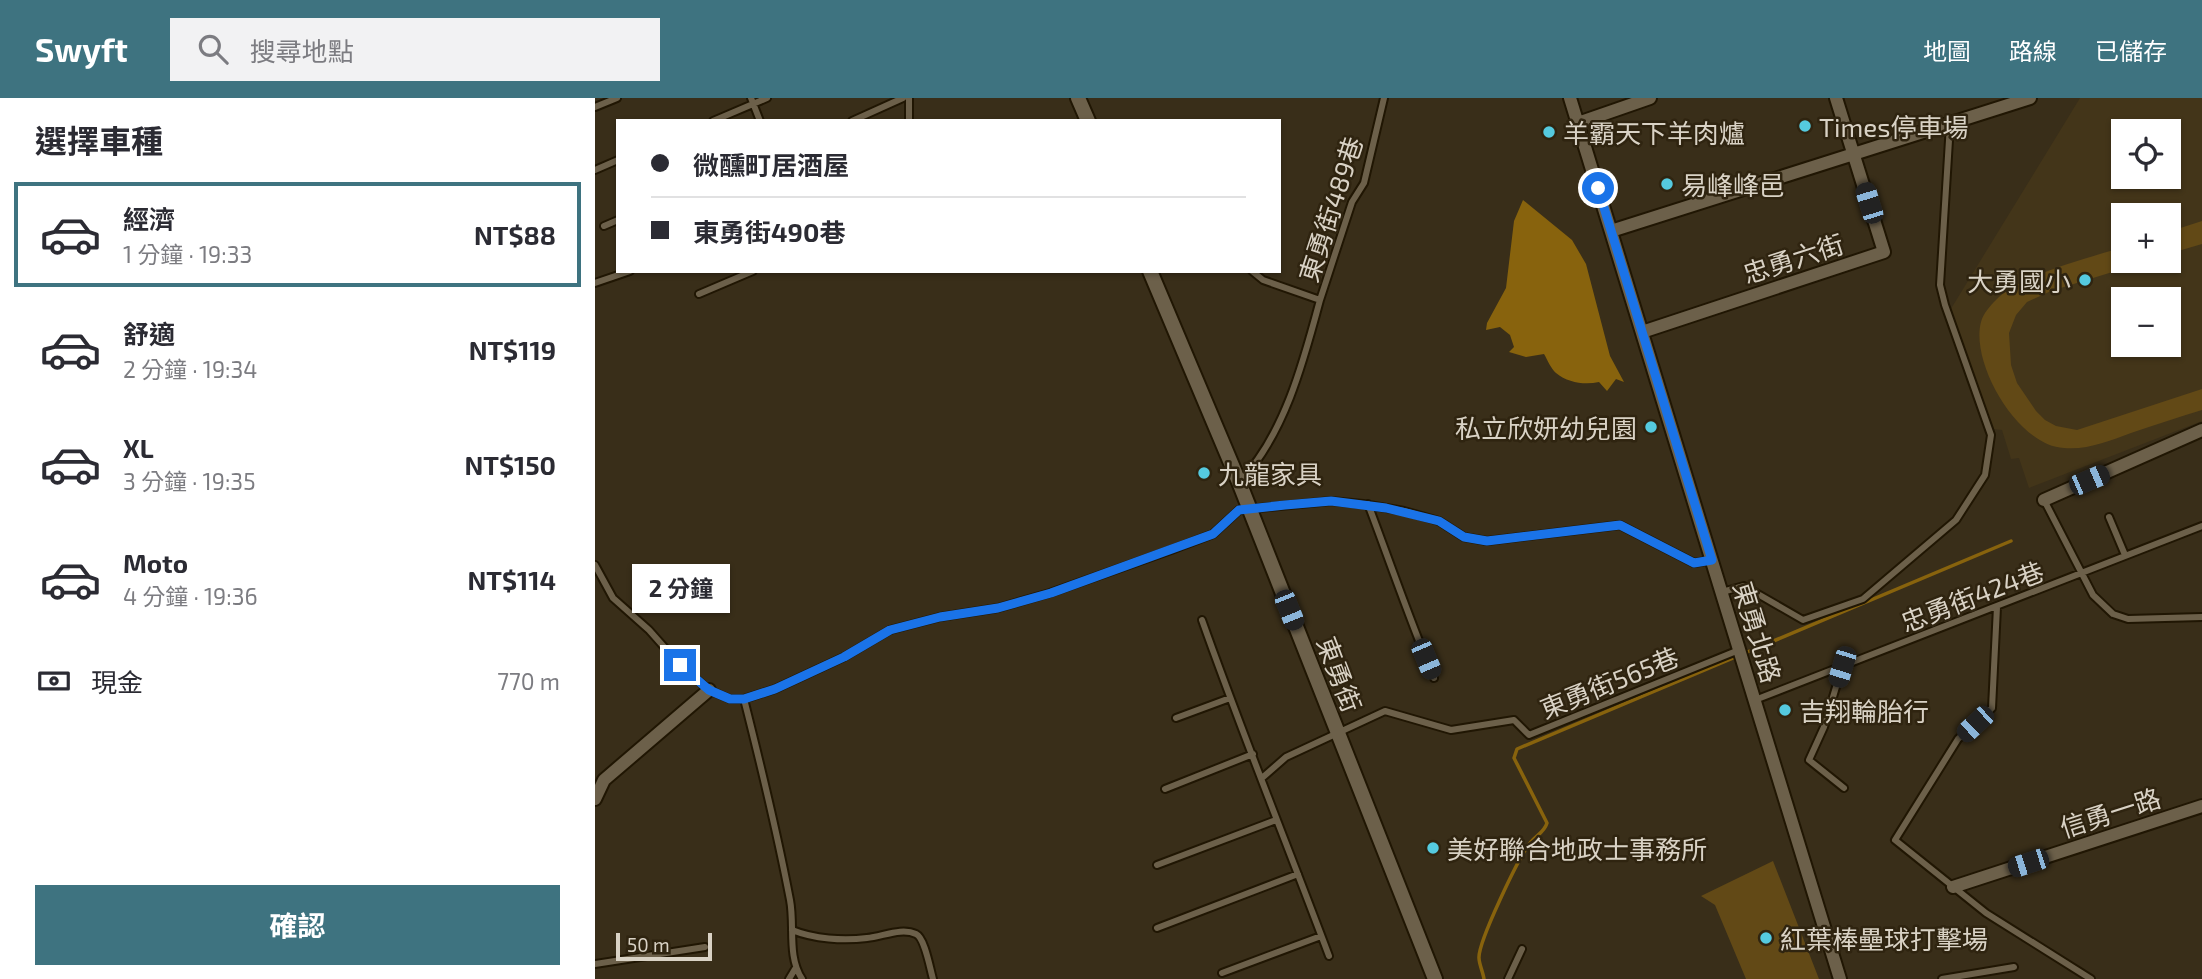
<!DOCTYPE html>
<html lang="zh-TW">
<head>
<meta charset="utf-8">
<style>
  body { margin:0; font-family:"Exo 2","Noto Sans TC",sans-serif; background:#f2f2f3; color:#2b2b33; height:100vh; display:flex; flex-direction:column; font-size:26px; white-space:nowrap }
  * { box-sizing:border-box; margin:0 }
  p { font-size:23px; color:#7c7c81 }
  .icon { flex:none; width:38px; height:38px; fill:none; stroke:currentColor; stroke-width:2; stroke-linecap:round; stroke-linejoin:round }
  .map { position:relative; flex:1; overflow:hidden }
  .details { display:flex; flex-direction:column; background:#fff; width:595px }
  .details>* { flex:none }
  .banner { position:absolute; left:21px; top:21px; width:665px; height:154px; border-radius:0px; box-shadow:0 2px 5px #0004; display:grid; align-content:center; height:154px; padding:0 35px; background:#fff }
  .fabs { position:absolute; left:1516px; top:21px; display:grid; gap:14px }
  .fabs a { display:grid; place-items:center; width:70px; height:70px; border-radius:0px; background:#fff; box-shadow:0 2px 5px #0004; font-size:35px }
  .scale { position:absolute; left:21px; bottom:18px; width:96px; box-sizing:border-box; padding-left:7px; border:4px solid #d9d2c5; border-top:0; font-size:19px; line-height:24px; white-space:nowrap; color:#d9d2c5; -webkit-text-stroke:5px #2f2410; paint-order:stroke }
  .end { position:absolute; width:32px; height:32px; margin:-16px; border:9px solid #1a73e8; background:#fff; box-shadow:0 0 0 4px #fff }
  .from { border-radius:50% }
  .bubble { position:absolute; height:49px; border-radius:0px; background:#fff; box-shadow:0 2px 5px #0004; font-size:23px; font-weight:700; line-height:49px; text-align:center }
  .car { position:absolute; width:21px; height:42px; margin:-21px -10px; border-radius:9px; box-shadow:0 0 5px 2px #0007; background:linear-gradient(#222 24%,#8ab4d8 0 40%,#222 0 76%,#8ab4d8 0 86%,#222 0) }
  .banner b { display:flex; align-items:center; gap:24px; height:66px; font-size:26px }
  .banner b+b { border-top:2px solid #e1e1e2 }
  .banner i { width:18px; height:18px; background:#2b2b33 }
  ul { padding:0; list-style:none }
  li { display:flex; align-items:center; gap:21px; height:105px; margin:0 14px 10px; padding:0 21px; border:4px solid transparent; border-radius:0px }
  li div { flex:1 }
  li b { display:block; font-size:26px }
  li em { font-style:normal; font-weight:700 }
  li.on { border-color:#3e7380 }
  li>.icon { width:63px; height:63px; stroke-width:1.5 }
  h2 { padding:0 35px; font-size:32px; line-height:84px }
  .pay { display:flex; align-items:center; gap:18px; height:77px; padding:0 35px; font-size:26px }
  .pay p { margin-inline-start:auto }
  .action { display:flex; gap:14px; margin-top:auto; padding:14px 35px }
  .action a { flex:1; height:80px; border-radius:0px; background:#3e7380; color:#fff; font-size:28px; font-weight:700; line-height:80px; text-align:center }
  header { display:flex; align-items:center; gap:42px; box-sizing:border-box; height:98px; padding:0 35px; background:#3e7380; color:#fff }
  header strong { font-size:33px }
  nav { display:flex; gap:38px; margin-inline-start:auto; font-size:24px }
  .search { width:490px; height:63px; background:#f2f2f3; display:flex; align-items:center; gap:18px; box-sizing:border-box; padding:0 24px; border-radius:0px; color:#7c7c81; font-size:26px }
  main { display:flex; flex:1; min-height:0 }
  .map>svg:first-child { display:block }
  .built { fill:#433519; fill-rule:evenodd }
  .green { fill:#624916 }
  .water { fill:#88630d }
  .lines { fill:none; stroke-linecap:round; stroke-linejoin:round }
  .stream { stroke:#88630d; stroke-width:3.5 }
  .service-casing { stroke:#201603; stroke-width:10 }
  .minor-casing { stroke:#201603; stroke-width:16 }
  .tertiary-casing { stroke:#201603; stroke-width:18 }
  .service { stroke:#6c604a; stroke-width:6 }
  .minor { stroke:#6c604a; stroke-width:12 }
  .tertiary { stroke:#6c604a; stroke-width:14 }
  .route { stroke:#1a73e8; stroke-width:9 }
  .poi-dot { fill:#55cadf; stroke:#2f2410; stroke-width:2.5 }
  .labels { text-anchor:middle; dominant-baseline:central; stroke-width:5; stroke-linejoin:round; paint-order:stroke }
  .poi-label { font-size:26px; fill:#d9d2c5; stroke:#2f2410; text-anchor:start }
  .street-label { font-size:26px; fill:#d9d2c5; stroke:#2f2410 }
</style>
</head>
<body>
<header>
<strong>Swyft</strong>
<div class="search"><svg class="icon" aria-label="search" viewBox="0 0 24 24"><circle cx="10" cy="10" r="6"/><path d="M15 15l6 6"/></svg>搜尋地點</div>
<nav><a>地圖</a><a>路線</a><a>已儲存</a></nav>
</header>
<main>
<section class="details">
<h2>選擇車種</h2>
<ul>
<li class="on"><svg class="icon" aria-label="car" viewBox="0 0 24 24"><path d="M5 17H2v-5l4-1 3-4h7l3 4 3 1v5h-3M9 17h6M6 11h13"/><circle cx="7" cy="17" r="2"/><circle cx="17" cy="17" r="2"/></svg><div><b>經濟</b><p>1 分鐘 · 19:33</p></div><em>NT$88</em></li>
<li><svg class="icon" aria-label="car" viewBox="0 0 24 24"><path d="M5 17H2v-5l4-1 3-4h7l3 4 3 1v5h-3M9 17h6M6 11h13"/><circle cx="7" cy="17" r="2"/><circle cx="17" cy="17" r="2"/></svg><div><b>舒適</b><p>2 分鐘 · 19:34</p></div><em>NT$119</em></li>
<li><svg class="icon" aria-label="car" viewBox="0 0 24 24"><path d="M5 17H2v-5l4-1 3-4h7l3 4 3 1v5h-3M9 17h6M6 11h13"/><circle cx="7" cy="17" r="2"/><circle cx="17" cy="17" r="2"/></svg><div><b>XL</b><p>3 分鐘 · 19:35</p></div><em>NT$150</em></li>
<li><svg class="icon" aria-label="car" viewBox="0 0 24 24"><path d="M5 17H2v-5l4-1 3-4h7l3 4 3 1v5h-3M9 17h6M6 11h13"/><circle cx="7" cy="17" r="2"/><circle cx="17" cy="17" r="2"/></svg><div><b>Moto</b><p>4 分鐘 · 19:36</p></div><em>NT$114</em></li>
</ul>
<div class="pay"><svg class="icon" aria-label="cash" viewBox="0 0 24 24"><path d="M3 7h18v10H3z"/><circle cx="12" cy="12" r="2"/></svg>現金<p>770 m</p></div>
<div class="action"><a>確認</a></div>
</section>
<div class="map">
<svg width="1607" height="881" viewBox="0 0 1607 881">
  <rect width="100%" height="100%" fill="#392e19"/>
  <path class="built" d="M1485,0H1607V323L1434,390L1424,360L1416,361L1407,332L1399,331L1354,214ZM1528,33H1573V79H1528ZM1528,117H1573V163H1528ZM1528,201H1573V247H1528Z"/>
  <path class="green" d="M1607,123V146L1573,156V134Z
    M1528,149V163H1553L1456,193L1432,204L1421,217L1414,235L1416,267L1422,285L1441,313L1450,322L1461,328L1482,332L1607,291V312C1583,319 1560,327 1536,335C1514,343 1493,352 1469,350C1423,348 1375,265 1386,224C1388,216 1395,208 1401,202C1424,177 1494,160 1528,149Z
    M1178,763L1224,881H1151L1120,807L1106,798Z"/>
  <path class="water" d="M928,102L977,142L991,166L1015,258L1029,284L1021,281L1012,293L1004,284C990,287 973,285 961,275C956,271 952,261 949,256L931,259L914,254L919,249L915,237L905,229L891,232L892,225L911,190L919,123Z"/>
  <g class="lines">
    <path class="stream" d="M1150,555L1416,443
      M889,881C888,874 884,866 884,860C883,844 924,759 935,745C941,737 949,735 952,725L919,660L922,651L1143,558"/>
    <g class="service-casing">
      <path id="service" d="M156,0L165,23
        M0,9L22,0
        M118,23L172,0
        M257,23L308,0
        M314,23V0
        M0,72L23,62
        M9,128L23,122
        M657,173L668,182L725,202L757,104L769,85L789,0
        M0,185L35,173
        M104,196L158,173
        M644,384C689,339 709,262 725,202
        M1449,402L1498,497L1518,516L1533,521L1607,519
        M773,406C795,464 815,523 839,580
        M1514,419L1530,457
        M0,467L18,500L54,532L85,567L114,592L135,601H149L180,591L249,559L295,532L345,519L403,510L455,495L576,452L618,436L644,412L736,403L768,406L809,413L844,423L869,439L892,443L1025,427L1099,465L1117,462
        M1127,494L1149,488L1208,522L1268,501L1361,422L1390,377L1396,337L1350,207L1345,187L1355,26
        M1402,509L1397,610L1363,641L1300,742L1391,815L1496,881
        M607,522C647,635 692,746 734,858
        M1247,569L1229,629L1214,662L1249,690
        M149,601C166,668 182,734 195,802C200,828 192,858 207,881
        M1160,602L1607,428
        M581,620L635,600
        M667,680L691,659L790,613L856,632L919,622L934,637L1144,552
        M570,691L658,656
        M562,767L681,722
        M562,830L703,776
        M197,832C219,841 248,843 272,840C287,839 306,829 321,836C330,840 335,871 338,881
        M0,866L110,849
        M627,875L726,838
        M194,881L200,871
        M913,881L927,851
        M1347,881L1419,869"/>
    </g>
    <g class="minor-casing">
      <path id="minor" d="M975,0L1245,881
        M983,25L1055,0
        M1016,133L1435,0
        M1047,234L1289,154L1241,0
        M1449,402L1607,332
        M0,701L9,682L114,592
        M1358,789L1607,708"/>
    </g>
    <g class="tertiary-casing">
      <path id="tertiary" d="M483,0L493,23
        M555,173L644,384L840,881"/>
    </g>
    <use href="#service" class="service"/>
    <use href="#minor" class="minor"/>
    <use href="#tertiary" class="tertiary"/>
  </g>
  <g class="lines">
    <path class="route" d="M85,567L114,592L135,601H149L180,591L249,559L295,532L345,519L403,510L456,495L618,436L644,412L690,407L736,403L791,410L844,423L869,439L892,443L1025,427L1099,465L1117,462L1003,90"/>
  </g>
  <g class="poi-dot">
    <circle cx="1210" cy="28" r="7"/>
    <circle cx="954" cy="34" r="7"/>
    <circle cx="1072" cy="86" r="7"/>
    <circle cx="1490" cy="182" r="7"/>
    <circle cx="1056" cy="329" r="7"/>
    <circle cx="609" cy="375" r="7"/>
    <circle cx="1190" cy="612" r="7"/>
    <circle cx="838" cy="750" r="7"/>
    <circle cx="1171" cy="840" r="7"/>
  </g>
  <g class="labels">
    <g class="poi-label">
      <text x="1224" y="28">Times停車場</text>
      <text x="968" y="34">羊霸天下羊肉爐</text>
      <text x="1086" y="86">易峰峰邑</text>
      <text x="1476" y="182" text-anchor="end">大勇國小</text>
      <text x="1042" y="329" text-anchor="end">私立欣妍幼兒園</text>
      <text x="623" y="375">九龍家具</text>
      <text x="1204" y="612">吉翔輪胎行</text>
      <text x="852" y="750">美好聯合地政士事務所</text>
      <text x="1185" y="840">紅葉棒壘球打擊場</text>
    </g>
    <g class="street-label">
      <text transform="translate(735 111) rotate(-72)">東勇街489巷</text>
      <text transform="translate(1198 160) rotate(-18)">忠勇六街</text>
      <text transform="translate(1377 498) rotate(-21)">忠勇街424巷</text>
      <text transform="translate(1163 534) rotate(73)">東勇北路</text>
      <text transform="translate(745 576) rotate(69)">東勇街</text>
      <text transform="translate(1014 584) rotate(-22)">東勇街565巷</text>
      <text transform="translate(1515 714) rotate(-18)">信勇一路</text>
    </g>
  </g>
</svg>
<div class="fabs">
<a><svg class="icon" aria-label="locate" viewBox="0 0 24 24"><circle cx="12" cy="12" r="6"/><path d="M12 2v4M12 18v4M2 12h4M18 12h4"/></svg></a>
<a>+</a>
<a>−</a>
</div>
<div class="scale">50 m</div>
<i class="end from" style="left:1003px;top:90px"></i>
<i class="end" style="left:85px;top:567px"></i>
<div class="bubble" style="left:37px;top:466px;width:98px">2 分鐘</div>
<i class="car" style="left:1274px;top:105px;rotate:343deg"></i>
<i class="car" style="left:1494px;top:382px;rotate:67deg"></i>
<i class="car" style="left:694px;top:512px;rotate:158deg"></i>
<i class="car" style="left:831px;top:561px;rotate:157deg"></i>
<i class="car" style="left:1247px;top:569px;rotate:197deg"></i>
<i class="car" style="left:1380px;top:626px;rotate:227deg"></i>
<i class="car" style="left:1433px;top:765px;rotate:252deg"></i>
<div class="banner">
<b><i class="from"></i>微醺町居酒屋</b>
<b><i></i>東勇街490巷</b>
</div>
</div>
</main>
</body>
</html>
